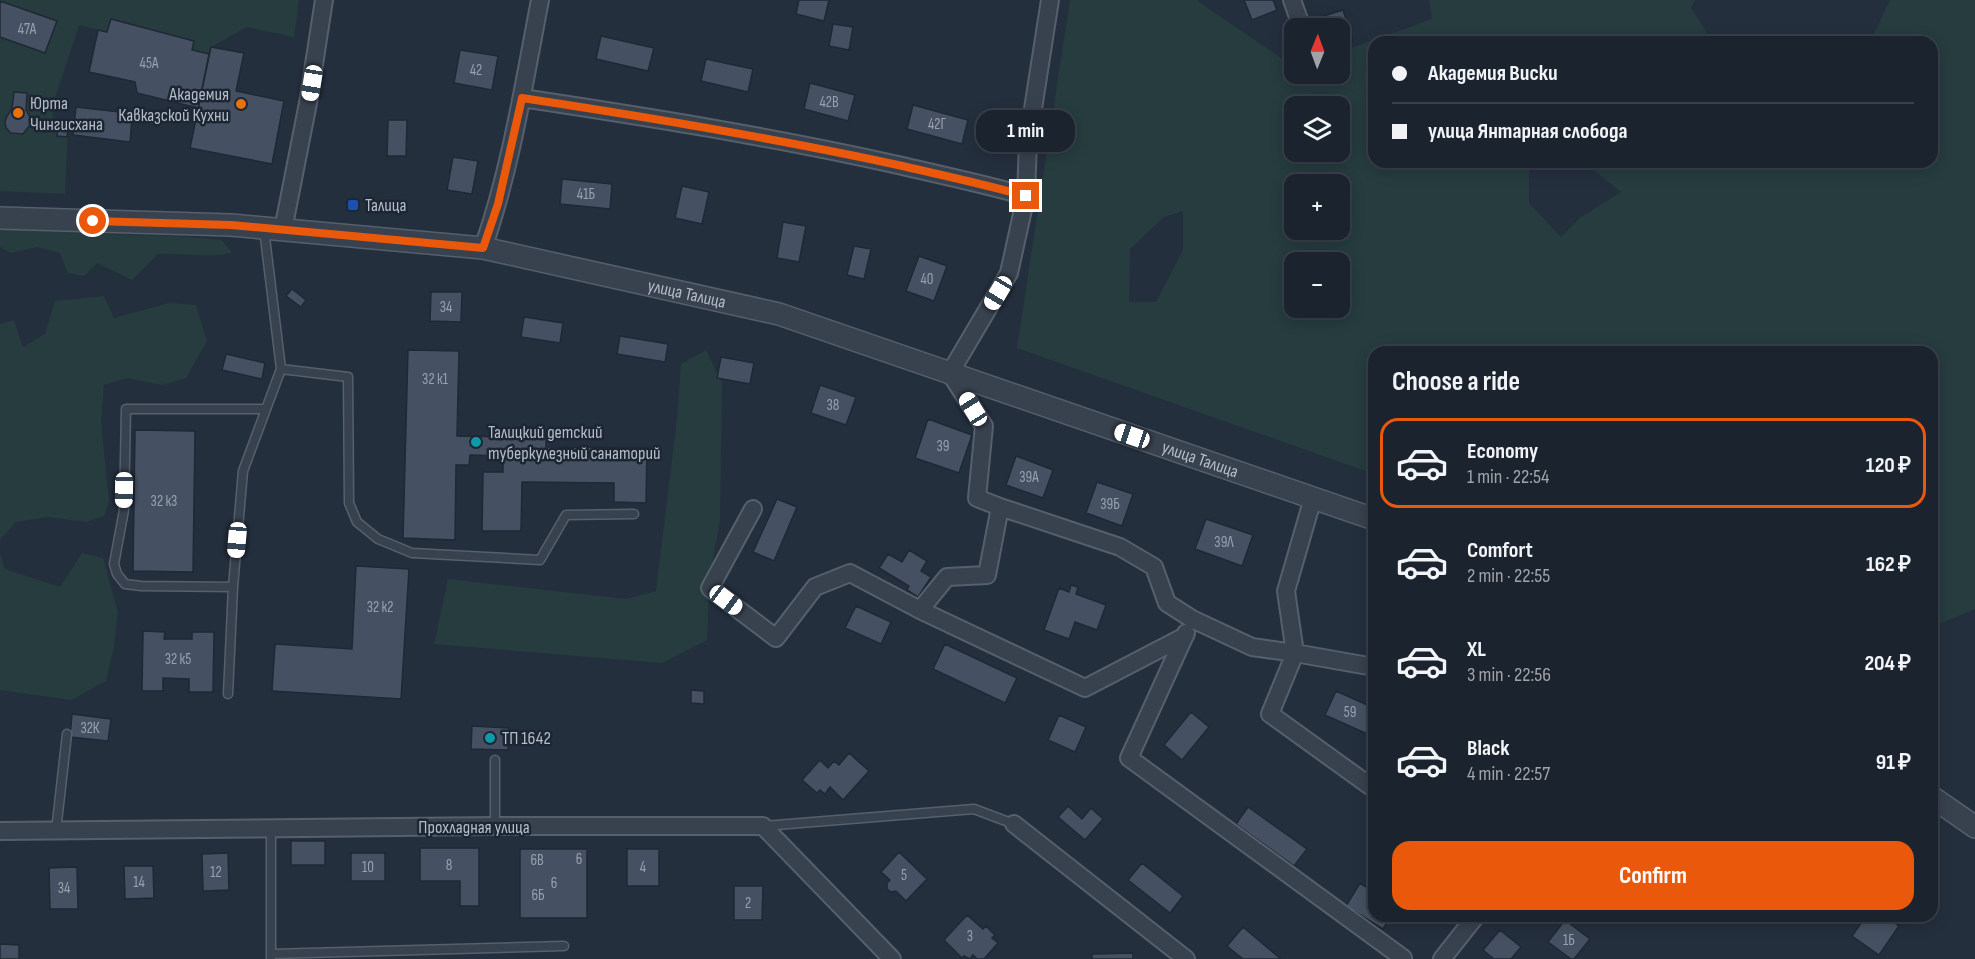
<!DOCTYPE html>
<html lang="en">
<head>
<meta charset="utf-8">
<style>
  body { margin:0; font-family:"Sofia Sans Condensed",sans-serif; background:#282f3a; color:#f1f3f6; height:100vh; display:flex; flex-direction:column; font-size:22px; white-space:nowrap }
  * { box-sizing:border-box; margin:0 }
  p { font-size:20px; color:#a0a4aa }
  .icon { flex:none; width:33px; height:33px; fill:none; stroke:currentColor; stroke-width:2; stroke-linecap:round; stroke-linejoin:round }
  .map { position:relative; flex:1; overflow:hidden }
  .details { position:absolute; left:1368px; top:346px; width:570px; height:576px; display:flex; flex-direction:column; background:#1b232e; border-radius:18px; box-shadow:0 3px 15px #0003,0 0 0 2px #39404a }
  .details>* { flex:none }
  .guide { position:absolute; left:1368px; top:36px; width:570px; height:132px; border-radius:18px; box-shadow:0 3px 15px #0003,0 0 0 2px #39404a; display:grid; align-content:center; height:132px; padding:0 24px; background:#1b232e }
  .needle { width:39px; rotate:1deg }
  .controls { position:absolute; left:1284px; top:18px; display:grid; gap:12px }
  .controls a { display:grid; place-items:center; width:66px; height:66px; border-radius:12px; background:#1b232e; box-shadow:0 3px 15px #0003,0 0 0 2px #39404a; font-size:30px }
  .end { position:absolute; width:27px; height:27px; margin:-14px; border:8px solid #ea580c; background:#fff; box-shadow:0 0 0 3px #fff }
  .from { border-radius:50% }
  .bubble { position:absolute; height:42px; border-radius:18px; background:#1b232e; box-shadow:0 3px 15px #0003,0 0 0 2px #39404a; font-size:20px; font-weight:700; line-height:42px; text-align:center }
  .car { position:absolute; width:18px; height:36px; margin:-18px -9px; border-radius:8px; box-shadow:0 0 4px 2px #0007; background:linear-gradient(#fff 24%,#345 0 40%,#fff 0 76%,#345 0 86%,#fff 0) }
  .guide b { display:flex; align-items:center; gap:21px; height:57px; font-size:22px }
  .guide b+b { border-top:2px solid #39404a }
  .guide i { width:15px; height:15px; background:#f1f3f6 }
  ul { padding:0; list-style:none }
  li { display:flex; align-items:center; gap:18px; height:90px; margin:0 12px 9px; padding:0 12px; border:3px solid transparent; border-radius:18px }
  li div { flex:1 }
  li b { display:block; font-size:22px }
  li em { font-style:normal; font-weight:700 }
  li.on { border-color:#ea580c }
  li>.icon { width:54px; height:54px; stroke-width:1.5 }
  h2 { padding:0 24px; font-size:27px; line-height:72px }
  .primary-button { display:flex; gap:12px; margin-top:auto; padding:12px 24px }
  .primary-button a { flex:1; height:69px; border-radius:18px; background:#ea580c; color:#fff; font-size:24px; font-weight:700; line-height:69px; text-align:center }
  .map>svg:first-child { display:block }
  .green { fill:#263c3f; fill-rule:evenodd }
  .building { fill:#455162; stroke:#1f2835; stroke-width:1.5 }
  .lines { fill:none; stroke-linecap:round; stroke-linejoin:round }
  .service-casing { stroke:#565f6c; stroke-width:11 }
  .minor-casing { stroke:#565f6c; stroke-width:20 }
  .tertiary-casing { stroke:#565f6c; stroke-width:24 }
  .service { stroke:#38414e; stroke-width:8 }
  .minor { stroke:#38414e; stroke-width:16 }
  .tertiary { stroke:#38414e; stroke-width:21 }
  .route { stroke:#ea580c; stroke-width:8 }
  .food-dot { fill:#e8710a; stroke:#1d2633; stroke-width:2 }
  .transit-dot { fill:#1a4fb4; stroke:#1d2633; stroke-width:2 }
  .culture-dot { fill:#0f9aa8; stroke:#1d2633; stroke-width:2 }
  .labels { text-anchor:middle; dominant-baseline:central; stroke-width:5; stroke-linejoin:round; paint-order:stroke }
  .number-label { font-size:15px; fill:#98a1af }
  .poi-label { font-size:18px; fill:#b4bcc9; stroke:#1d2633; text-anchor:start }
  .street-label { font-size:18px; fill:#b4bcc9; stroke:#1d2633 }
</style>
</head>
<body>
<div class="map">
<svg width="1975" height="959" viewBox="0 0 1975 959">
  <rect width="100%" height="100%" fill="#242f3e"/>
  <path class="green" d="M0,0H299L294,37L247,27L211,47L209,54L192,50L193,41L111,19L107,32L79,25L54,101L52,124L68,125L65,194L0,191Z
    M1070,0H1199V2L1294,67V74H1340V52L1432,19L1429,0H1695L1691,8L1713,42H1374V162H1527L1529,164V203L1561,237L1581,217L1621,192L1583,162H1932V42H1870L1890,0H1975V609L1932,627V352H1374V474L1017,348ZM1340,106V152H1294V106ZM1340,184V230H1294V184ZM1183,211V250L1156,302H1129L1130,249L1164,217ZM1340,262V308H1294V262Z
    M0,225L98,234L175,236L222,240L232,253C207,258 183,253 158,254L132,280L97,263L84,276L68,273L60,253L37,247L11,253L0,247Z
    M104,296L114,318L169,303L196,305L207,341L186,378L162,385L127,378L104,385L101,422L109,501L104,516L86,522L48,517L16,522L0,540V324L14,320L23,347L45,334L55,301Z
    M706,350L722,383L720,520L710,575L707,640L662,663L434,644L448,579L627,599L656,591L677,419L681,364Z
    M82,553L103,558L118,613L114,647L106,681L71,700L0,690V554L5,569L60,587Z"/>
  <path class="building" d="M799,0H829L824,21L796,14Z
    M1244,0H1273L1277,10L1252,20Z
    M0,1L57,21L45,53L0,37Z
    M1343,10L1353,41L1340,45V28H1314L1311,20Z
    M111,19L194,41L192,50L209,54L198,108L137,93L135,82L89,72L98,30L107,32Z
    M833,24L853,27L849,50L829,46Z
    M601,36L654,48L648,71L596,59Z
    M211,47L244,53L236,91L284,101L272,164L190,148Z
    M460,50L498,56L492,90L454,83Z
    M706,59L753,69L748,92L701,81Z
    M810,83L855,95L848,121L804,109Z
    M14,92L27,93L26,110L30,117V125L23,134L11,133L6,128L5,122L7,116L12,109Z
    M913,105L968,120L962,144L907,129Z
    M76,107L120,112L119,118L132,119L130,142L73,135Z
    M388,120H407L406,156H387Z
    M58,124L68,125L67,137L57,136Z
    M453,157L478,161L472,194L447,190Z
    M562,179L612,184L610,209L560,204Z
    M682,186L709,192L702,224L675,218Z
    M783,222L806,226L799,262L777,258Z
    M854,246L871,249L864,279L847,275Z
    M919,256L947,266L934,301L906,291Z
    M292,289L306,300L301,307L286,296Z
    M431,292H462L461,322L430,321Z
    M524,317L563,323L560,343L521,337Z
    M620,336L668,344L665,362L617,354Z
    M408,350L459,351L457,436L503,437V430L546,431V447L647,448L646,503L614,502V483L522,482L521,531H482L483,472H503V456L470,455L469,465H456L455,540L403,538Z
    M226,354L265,363L262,379L222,370Z
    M721,357L754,363L750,384L717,378Z
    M820,385L856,397L846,425L811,413Z
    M928,419L972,435L959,473L915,458Z
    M135,430L195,431L193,572L133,571Z
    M1016,456L1053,470L1043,498L1006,485Z
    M1097,482L1133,494L1122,526L1086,513Z
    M777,499L797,507L774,561L753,552Z
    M1206,519L1253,535L1242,566L1195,549Z
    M909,550L927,561L921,571L931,577L918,597L907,590L909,586L879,568L888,554L902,562Z
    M356,566L409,569L401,699L272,691L275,644L352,649Z
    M1071,585L1078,587L1076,594L1106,605L1097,630L1075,622L1069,639L1044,630L1059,588L1069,592Z
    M856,606L891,622L881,644L845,628Z
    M143,631L165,632L164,639H192V632H214L213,692H189V679L163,678V691H142Z
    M945,644L1017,678L1005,703L933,669Z
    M691,690L704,691V704L691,703Z
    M1336,691L1374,708V737L1325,715Z
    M1191,712L1209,727L1182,760L1164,745Z
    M72,714L111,719L108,741L70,737Z
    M1059,715L1086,727L1075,752L1048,740Z
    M472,726L509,728L508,750L471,749Z
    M849,753L869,771L843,800L830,787L825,794L820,790L817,793L802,780L820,760L828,768L834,761L839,765Z
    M1068,806L1082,819L1091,808L1103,819L1085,840L1058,817Z
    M1248,807L1307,849L1294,866L1236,824Z
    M291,841H325V865H291Z
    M420,848H479V906H460V881H420Z
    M520,849H587V918H520Z
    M627,849H659V886H627Z
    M899,852L927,879L906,901L896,891L891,892L887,889V883L890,880L881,872Z
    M228,853L229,890L203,891L202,854Z
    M351,853H385V881H351Z
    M1142,863L1183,896L1170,913L1128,880Z
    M124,866H153L154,898L125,899Z
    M77,867L78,909H50L49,868Z
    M1360,883L1374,892V916H1391L1383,929L1346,906Z
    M734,886H763L762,920H734Z
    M967,915L983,929L986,926L995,935L992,938L998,943L984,959H977L973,955L970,959L964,956L962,958L944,940Z
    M1866,916H1885L1899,926L1879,955L1852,936Z
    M1565,920L1590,939L1574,959H1571L1548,942Z
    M1243,927L1281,959H1243L1227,946Z
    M1500,930L1521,947L1511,959H1494L1483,950Z
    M0,944L19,945V959H0Z
    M1133,953V959H1092V954Z"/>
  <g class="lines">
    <g class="service-casing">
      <path id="service" d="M264,229L281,369L348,377L349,503L357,522L378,539L412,553L540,560L566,515L634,514
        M233,587L141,586L125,584L117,574L114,564L124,510L126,409H266
        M228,694L233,587L243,471L281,369
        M495,826V760
        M764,826L974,809L1014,824
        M271,828V959
        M56,831L67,734
        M271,954L564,946"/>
    </g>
    <g class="minor-casing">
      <path id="minor" d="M1050,0L1028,141L1026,196L1009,273L950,373L984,426L977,498L1000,507L987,575L947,577L920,610L1085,688L1185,636
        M1292,0L1302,28
        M522,98C648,117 773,137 898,165C941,175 984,184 1026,196
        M283,230L308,103L324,0
        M483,248C511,168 524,83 540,0
        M1000,507L1120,547L1154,567L1167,603L1192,619L1252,647L1295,653L1286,591L1313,498
        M753,509L710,588L776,638L815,587L850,573L920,610
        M1186,633L1129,758L1403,958L1402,959
        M1374,667L1295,653L1270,714L1374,789
        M1014,824L1186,959
        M0,831L495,826H763L892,959
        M1442,959L1476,916"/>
    </g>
    <g class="tertiary-casing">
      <g id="tertiary">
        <path id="s1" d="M0,218L231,225L483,248L779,314L1374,519"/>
        <path d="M1932,797L1975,827"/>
      </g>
    </g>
    <use href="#service" class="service"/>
    <use href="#minor" class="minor"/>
    <use href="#tertiary" class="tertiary"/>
  </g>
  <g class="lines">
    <path class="route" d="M93,221L231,225L483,248L498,204L522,98C648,117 773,138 898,165C941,175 984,184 1026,196"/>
  </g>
  <g class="food-dot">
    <circle cx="241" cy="104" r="6"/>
    <circle cx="18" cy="113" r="6"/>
  </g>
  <rect class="transit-dot" x="347" y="199" width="12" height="12" rx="3"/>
  <g class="culture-dot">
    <circle cx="476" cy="442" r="6"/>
    <circle cx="490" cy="738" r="6"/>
  </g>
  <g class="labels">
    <g class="number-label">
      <text x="27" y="29">47А</text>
      <text x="149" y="63">45А</text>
      <text x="476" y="70">42</text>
      <text x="829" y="102">42В</text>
      <text x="937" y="124">42Г</text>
      <text x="586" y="194">41Б</text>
      <text x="927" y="279">40</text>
      <text x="446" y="307">34</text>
      <text x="435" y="379">32 к1</text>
      <text x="833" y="405">38</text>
      <text x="943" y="446">39</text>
      <text x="1029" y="477">39А</text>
      <text x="164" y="501">32 к3</text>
      <text x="1110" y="504">39Б</text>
      <text x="1224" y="542">39Л</text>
      <text x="380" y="607">32 к2</text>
      <text x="178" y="659">32 к5</text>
      <text x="1350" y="712">59</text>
      <text x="90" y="728">32К</text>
      <text x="579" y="859">6</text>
      <text x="537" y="860">6В</text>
      <text x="449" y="865">8</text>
      <text x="368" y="867">10</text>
      <text x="643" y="867">4</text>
      <text x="216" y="872">12</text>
      <text x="904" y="875">5</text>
      <text x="139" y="882">14</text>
      <text x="554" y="883">6</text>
      <text x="64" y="888">34</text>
      <text x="538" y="895">6Б</text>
      <text x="748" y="903">2</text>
      <text x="970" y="936">3</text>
      <text x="1569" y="940">1Б</text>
    </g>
    <g class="poi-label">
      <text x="229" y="94" text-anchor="end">Академия<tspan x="229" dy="21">Кавказской Кухни</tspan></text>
      <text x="30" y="103">Юрта<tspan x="30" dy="21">Чингисхана</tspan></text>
      <text x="365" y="205">Талица</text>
      <text x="488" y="432">Талицкий детский<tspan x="488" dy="21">туберкулезный санаторий</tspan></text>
      <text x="502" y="738">ТП 1642</text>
    </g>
    <g class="street-label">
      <text stroke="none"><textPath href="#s1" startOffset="693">улица Талица</textPath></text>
      <text stroke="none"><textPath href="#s1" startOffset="1233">улица Талица</textPath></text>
      <text x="474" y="827">Прохладная улица</text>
    </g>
  </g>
</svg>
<div class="controls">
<a><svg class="needle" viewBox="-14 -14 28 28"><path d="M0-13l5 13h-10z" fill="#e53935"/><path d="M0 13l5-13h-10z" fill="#a0a4aa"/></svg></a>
<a><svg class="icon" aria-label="layers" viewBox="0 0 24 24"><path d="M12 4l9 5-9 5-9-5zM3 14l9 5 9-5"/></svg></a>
<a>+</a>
<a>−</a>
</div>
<i class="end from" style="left:93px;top:221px"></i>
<i class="end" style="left:1026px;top:196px"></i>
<div class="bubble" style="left:976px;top:110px;width:99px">1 min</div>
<i class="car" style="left:312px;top:83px;rotate:189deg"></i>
<i class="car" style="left:998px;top:293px;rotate:211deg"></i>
<i class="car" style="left:973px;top:409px;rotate:328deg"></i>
<i class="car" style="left:1132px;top:436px;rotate:289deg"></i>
<i class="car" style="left:124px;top:490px;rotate:181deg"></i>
<i class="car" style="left:237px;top:540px;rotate:185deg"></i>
<i class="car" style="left:726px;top:600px;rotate:127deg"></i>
<div class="guide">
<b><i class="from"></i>Академия Виски</b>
<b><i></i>улица Янтарная слобода</b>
</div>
<section class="details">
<h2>Choose a ride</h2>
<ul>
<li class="on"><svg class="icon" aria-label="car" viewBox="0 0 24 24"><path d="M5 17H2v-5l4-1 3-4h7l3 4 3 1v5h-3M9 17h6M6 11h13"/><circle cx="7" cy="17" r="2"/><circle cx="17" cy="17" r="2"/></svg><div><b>Economy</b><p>1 min · 22:54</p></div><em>120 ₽</em></li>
<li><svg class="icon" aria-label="car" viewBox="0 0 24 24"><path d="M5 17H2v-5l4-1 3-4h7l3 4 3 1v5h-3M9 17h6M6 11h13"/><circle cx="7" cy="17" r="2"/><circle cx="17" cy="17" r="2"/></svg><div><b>Comfort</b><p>2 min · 22:55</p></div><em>162 ₽</em></li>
<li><svg class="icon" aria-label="car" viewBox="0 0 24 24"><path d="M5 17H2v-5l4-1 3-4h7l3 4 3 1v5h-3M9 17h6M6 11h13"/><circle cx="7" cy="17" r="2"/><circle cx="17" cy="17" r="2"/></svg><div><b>XL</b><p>3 min · 22:56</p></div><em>204 ₽</em></li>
<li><svg class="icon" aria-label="car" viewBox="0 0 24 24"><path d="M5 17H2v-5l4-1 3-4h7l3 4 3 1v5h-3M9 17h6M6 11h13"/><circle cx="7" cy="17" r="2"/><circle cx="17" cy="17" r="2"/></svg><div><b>Black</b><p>4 min · 22:57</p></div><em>91 ₽</em></li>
</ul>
<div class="primary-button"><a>Confirm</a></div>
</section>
</div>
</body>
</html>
